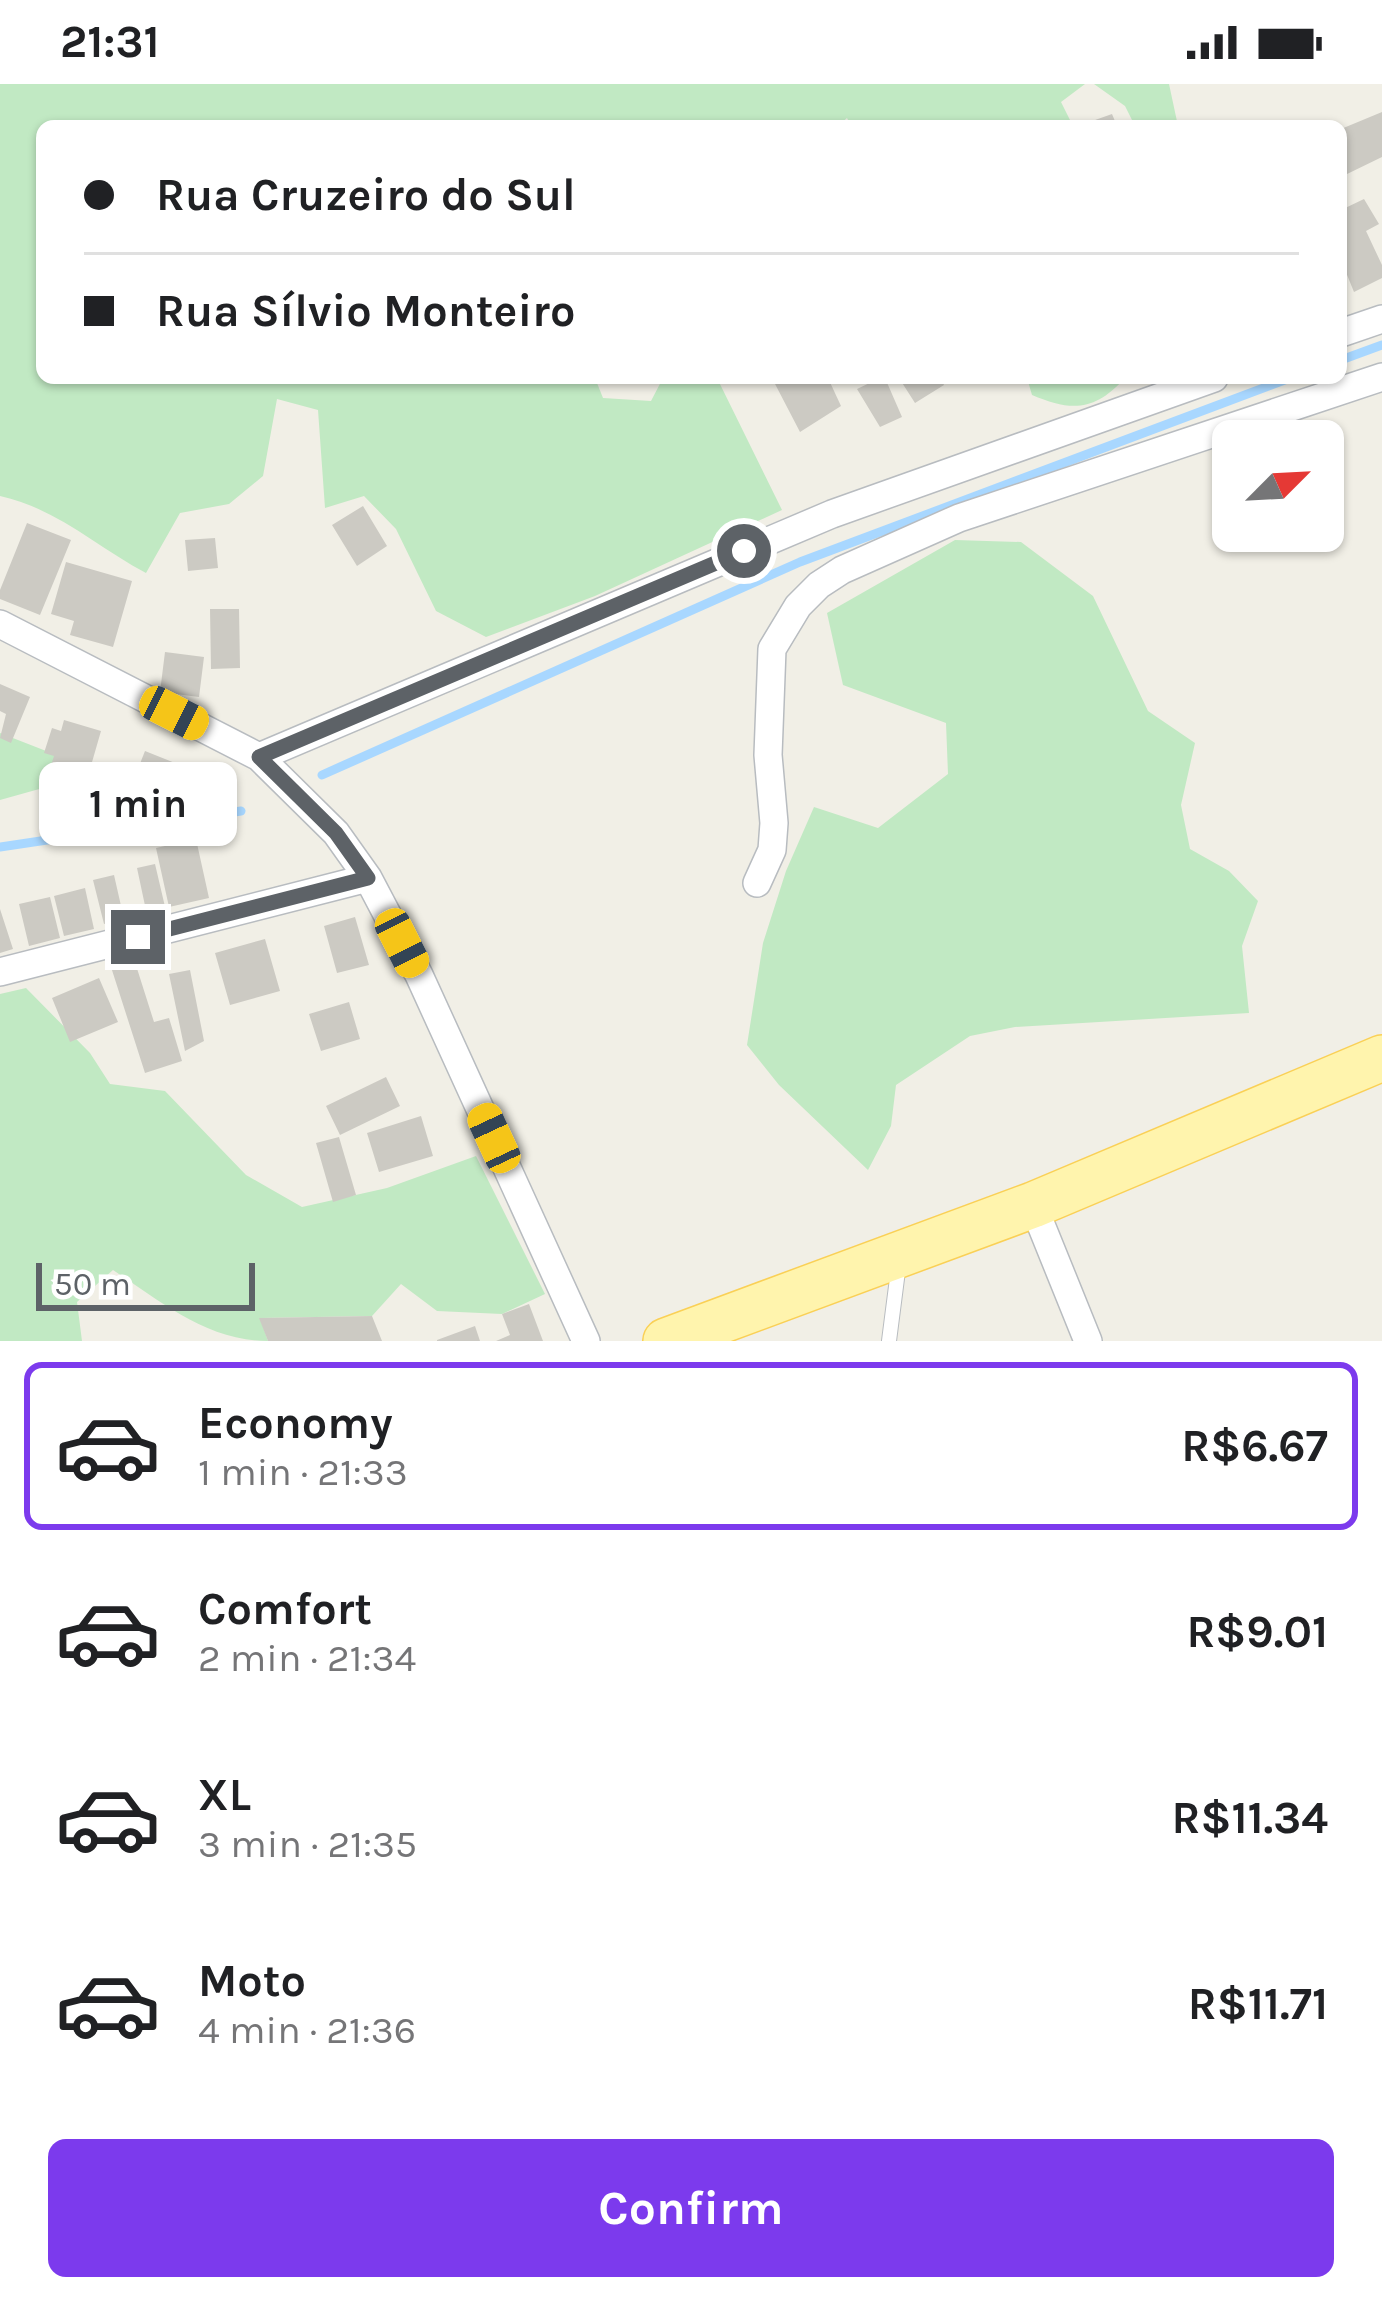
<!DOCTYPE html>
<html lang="en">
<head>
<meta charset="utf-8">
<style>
  body { margin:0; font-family:Karla,sans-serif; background:#f6f6f6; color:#202124; height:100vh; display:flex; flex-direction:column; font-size:45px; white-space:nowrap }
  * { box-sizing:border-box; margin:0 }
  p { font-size:39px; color:#757577 }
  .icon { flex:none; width:66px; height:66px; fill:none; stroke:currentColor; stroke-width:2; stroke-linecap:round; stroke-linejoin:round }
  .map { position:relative; height:1257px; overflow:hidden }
  .side { display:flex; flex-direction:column; background:#fff; flex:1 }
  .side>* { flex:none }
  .top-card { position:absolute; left:36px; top:36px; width:1311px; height:264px; border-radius:18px; box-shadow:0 3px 9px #0004; display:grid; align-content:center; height:264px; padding:0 48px; background:#fff }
  .needle { width:78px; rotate:66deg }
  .controls { position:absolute; left:1212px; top:336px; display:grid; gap:24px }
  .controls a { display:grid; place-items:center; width:132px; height:132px; border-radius:18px; background:#fff; box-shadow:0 3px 9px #0004; font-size:60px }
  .scale { position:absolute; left:36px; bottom:30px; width:219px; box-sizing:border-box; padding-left:12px; border:6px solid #5d6267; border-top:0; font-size:33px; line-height:42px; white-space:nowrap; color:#5d6267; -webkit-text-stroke:9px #fff; paint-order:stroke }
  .end { position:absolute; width:54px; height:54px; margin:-27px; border:15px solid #5d6267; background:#fff; box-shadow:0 0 0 6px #fff }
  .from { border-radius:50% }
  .bubble { position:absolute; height:84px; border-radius:18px; background:#fff; box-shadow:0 3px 9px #0004; font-size:39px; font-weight:700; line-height:84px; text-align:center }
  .car { position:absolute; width:36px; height:72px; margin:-36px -18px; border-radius:15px; box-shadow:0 0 9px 3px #0007; background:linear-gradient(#f5c518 24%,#345 0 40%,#f5c518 0 76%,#345 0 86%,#f5c518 0) }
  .top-card b { display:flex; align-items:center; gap:42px; height:114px; font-size:45px }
  .top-card b+b { border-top:3px solid #e0e0e0 }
  .top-card i { width:30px; height:30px; background:#202124 }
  ul { padding:21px 0 0; list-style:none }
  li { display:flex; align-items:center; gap:36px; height:168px; margin:0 24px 18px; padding:0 24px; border:6px solid transparent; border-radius:18px }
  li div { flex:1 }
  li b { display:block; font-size:45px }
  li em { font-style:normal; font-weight:700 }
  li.current { border-color:#7c3aed }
  li>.icon { width:108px; height:108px; stroke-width:1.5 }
  .action { display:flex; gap:24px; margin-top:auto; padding:24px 48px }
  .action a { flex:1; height:138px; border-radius:18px; background:#7c3aed; color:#fff; font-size:48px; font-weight:700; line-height:138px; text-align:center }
  .status { display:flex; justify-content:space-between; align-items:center; height:84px; padding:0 60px; background:#fff; direction:ltr }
  .status svg { height:33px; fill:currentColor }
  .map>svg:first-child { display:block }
  .green { fill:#c1e9c3 }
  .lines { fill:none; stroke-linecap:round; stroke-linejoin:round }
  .stream { stroke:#a8d7ff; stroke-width:9 }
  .building { fill:#cccac3 }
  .service-casing { stroke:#b8bcc0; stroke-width:16 }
  .minor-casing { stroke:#b8bcc0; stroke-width:30 }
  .primary-casing { stroke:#fad056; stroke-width:48 }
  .service { stroke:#fff; stroke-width:14 }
  .minor { stroke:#fff; stroke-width:27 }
  .primary { stroke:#fff4ad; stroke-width:45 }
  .route { stroke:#5d6267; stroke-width:15 }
</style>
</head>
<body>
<div class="status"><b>21:31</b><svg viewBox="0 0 49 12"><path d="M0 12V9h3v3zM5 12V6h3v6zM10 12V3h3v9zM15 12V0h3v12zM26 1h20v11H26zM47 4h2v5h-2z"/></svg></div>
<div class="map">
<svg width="1382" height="1257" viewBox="0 0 1382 1257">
  <rect width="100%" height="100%" fill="#f1efe6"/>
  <path class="green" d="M0,0H1085L1061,18L1073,42H851L847,34L838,42H42V294H595L603,314L651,317L663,294H717L782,426L595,512L486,553L436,527L396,445L364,412L325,424L318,326L277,315L263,392L229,420L180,429L146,489C97,463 56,424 0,412Z
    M1094,0H1169L1178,42H1135L1125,22Z
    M1027,294H1125C1095,327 1072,328 1032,311Z
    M955,456L1021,458L1093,512L1148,627L1195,659L1181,721L1190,765L1229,787L1258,817L1242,862L1249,929L1015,943L970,952L896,1001L891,1042L868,1086L779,1001L747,961L763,859L786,787L814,723L878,744L948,690L946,639L843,601L827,529Z
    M0,649L100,688L0,716Z
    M26,904L90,969L110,1000L165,1007L246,1091L302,1123L387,1104L476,1072L545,1210L502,1230L437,1227L401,1200L372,1232L260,1234L268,1257C207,1257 162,1218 113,1186L77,1218L82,1257H0V910Z"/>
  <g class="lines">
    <path class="stream" d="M1341,276L1382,261
      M322,691L800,478L1290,294
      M0,763L241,727"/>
  </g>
  <path class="building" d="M1382,28V73L1345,91L1341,85V45Z
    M1112,30L1117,42H1081V41Z
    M1364,115L1379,140L1366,147L1382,181V194L1354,208L1341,176V126Z
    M781,294H828L841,322L800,348L774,298Z
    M880,294H885L902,333L880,343L857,305Z
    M899,294H941L944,301L915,319Z
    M363,422L387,462L357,482L332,441Z
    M27,439L71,456L40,531L0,515V506Z
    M215,454L218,484L188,487L185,456Z
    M66,478L132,497L113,563L70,551L74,537L51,530Z
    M210,525H239L240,584L211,585Z
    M165,568L204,573L199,613L160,608Z
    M0,600L30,613L11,659L0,654L6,630L0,627Z
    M64,636L101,647L86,699L49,688L54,672L44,669L52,644L61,647Z
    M145,667L180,681L158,734L124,720Z
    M196,755L209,814L169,823L156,764Z
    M155,780L166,827L147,831L137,784Z
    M114,791L124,835L104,840L93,796Z
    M85,804L94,845L64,852L54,812Z
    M50,813L60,854L29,862L19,820Z
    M0,825L13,865L0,869Z
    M355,833L369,881L337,889L324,842Z
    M265,855L280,907L230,921L215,869Z
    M134,875L154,938L169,934L182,977L145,989L111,883Z
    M190,886L204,957L185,967L169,890Z
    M99,894L118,938L70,958L52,914Z
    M349,918L360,955L321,967L309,930Z
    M386,993L400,1022L340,1051L326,1022Z
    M421,1032L433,1072L379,1088L367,1049Z
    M339,1053L356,1111L333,1118L316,1059Z
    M529,1220L543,1257H496L510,1251L502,1230Z
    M372,1232L382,1257H268L259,1234Z
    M475,1242L480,1257H437V1256Z"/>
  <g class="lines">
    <g class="service-casing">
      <path id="service" d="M889,1257L899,1179"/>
    </g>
    <g class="minor-casing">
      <path id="minor" d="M1341,249L1382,235
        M0,540L259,673L336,749L368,794L419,891L586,1257
        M259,673L832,430L1214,294
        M757,799L772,766L774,739L768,671L772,565L798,522L819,501L842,486L959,434L1382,293
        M0,888L368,794
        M1033,1121L1088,1257"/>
    </g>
    <g class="primary-casing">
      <path id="primary" d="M666,1257L1033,1121L1382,974"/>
    </g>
    <use href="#service" class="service"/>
    <use href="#minor" class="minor"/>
    <use href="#primary" class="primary"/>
  </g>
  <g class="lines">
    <path class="route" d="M138,853L368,794L336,749L259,673L744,467"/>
  </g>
</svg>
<div class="controls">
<a><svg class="needle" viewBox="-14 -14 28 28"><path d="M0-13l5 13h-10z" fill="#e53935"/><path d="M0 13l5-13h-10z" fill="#757577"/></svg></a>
</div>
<div class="scale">50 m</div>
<i class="end from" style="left:744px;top:467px"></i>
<i class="end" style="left:138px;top:853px"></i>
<div class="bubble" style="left:39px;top:678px;width:198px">1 min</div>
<i class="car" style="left:174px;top:629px;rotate:117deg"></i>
<i class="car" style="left:402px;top:859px;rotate:153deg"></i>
<i class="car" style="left:494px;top:1054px;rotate:335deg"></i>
<div class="top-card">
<b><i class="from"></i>Rua Cruzeiro do Sul</b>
<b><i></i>Rua Sílvio Monteiro</b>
</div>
</div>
<section class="side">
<ul>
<li class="current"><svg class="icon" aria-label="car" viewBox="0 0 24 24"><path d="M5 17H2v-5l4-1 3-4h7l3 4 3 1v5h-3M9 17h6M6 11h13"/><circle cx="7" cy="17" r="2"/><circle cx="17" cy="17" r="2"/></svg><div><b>Economy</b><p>1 min · 21:33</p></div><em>R$6.67</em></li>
<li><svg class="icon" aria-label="car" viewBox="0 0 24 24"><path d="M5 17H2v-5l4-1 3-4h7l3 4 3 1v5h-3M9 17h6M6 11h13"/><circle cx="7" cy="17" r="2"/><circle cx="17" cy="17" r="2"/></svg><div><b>Comfort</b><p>2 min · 21:34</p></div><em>R$9.01</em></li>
<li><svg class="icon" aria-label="car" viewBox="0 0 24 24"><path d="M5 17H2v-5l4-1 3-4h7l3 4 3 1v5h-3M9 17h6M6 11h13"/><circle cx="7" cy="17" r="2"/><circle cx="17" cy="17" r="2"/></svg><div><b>XL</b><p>3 min · 21:35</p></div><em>R$11.34</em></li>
<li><svg class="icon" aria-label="car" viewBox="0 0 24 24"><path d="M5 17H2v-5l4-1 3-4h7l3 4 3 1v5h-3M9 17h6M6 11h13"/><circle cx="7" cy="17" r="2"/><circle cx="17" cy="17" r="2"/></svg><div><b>Moto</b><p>4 min · 21:36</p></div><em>R$11.71</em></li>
</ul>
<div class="action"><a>Confirm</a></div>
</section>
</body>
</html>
